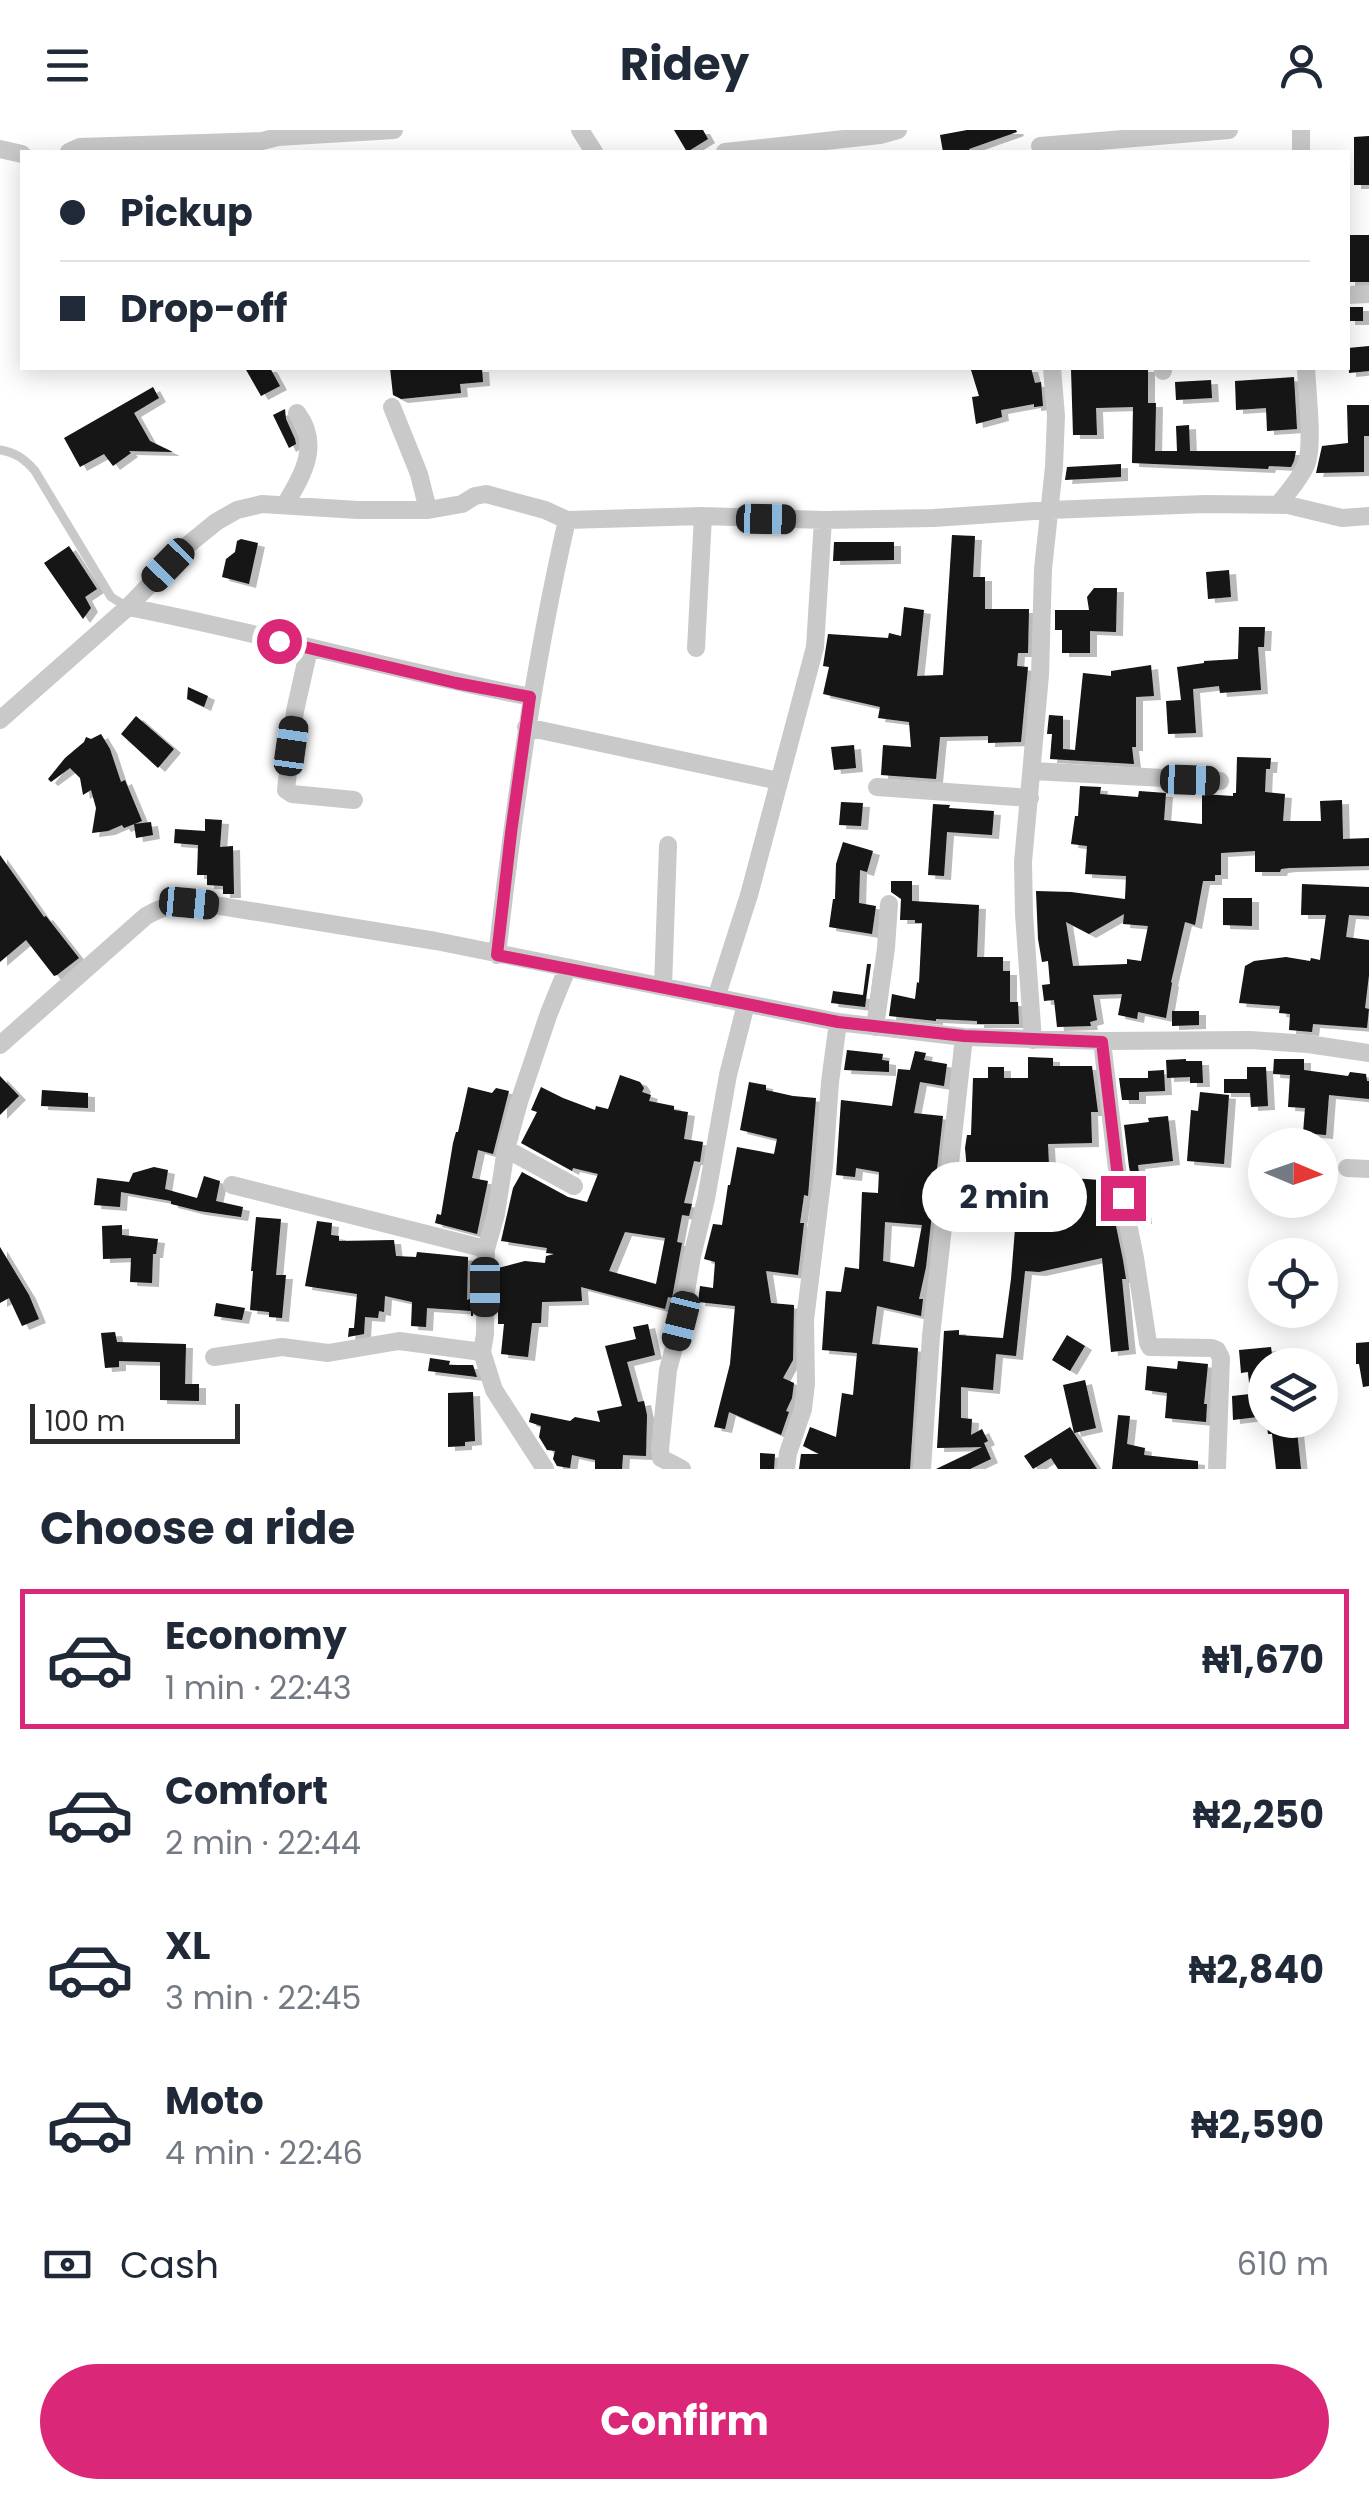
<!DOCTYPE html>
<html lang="en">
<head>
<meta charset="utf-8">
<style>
  body { margin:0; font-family:Poppins,sans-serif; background:#f2f2f3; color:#1f2937; height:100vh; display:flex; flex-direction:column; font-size:38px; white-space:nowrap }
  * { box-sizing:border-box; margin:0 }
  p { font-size:32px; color:#747a83 }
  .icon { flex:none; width:55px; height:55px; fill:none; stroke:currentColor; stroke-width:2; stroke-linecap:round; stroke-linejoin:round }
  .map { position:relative; height:1339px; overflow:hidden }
  .sheet { display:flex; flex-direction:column; background:#fff; flex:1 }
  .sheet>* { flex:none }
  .top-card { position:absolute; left:20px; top:20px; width:1330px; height:220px; border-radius:0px; box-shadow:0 5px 25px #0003; display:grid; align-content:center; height:220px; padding:0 40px; background:#fff }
  .needle { width:65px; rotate:92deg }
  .fabs { position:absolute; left:1248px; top:998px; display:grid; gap:20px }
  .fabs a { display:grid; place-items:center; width:90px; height:90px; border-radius:50%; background:#fff; box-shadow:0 5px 25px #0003; font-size:50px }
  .scale { position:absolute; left:30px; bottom:25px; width:210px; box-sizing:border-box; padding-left:10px; border:5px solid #2c2c2c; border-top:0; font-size:28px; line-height:35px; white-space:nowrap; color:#2c2c2c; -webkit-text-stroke:8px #fff; paint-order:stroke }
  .end { position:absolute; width:45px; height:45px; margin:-22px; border:12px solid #db2777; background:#fff; box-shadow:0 0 0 5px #fff }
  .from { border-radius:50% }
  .bubble { position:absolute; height:70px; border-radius:35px; background:#fff; box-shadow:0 5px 25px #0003; font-size:32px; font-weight:700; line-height:70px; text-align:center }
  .car { position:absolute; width:30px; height:60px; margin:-30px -15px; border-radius:12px; box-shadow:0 0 8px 2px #0007; background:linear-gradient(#222 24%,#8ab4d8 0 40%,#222 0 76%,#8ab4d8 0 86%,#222 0) }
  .top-card b { display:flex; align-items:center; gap:35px; height:95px; font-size:38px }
  .top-card b+b { border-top:2px solid #e0e1e3 }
  .top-card i { width:25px; height:25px; background:#1f2937 }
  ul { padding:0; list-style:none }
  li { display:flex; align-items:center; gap:30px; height:140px; margin:0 20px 15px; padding:0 20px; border:5px solid transparent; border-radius:0px }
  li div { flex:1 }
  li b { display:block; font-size:38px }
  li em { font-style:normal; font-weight:700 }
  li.current { border-color:#db2777 }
  li>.icon { width:90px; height:90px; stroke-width:1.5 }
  h2 { padding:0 40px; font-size:45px; line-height:120px }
  .pay { display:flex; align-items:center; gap:25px; height:110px; padding:0 40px; font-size:38px }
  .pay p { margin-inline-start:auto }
  .button { display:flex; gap:20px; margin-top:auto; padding:20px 40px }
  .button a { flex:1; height:115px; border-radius:60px; background:#db2777; color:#fff; font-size:40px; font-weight:700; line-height:115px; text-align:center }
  header { display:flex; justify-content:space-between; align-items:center; height:130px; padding:0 40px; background:#fff; font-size:45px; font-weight:700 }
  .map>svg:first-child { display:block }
  .building { fill:#131313; fill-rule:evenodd; filter:url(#shadow) }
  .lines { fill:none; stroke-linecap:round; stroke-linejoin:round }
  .service { stroke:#c9c9c9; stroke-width:9 }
  .minor { stroke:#c9c9c9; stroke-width:18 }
  .route { stroke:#db2777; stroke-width:12 }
</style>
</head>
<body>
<header><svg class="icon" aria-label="menu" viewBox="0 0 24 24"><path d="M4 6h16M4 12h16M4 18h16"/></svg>Ridey<svg class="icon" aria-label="person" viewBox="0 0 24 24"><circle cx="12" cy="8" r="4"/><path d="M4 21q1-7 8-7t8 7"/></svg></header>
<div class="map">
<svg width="1369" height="1339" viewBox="0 0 1369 1339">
  <defs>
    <filter id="shadow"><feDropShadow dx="7" dy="4" stdDeviation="0" flood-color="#0004"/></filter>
  </defs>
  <rect width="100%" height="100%" fill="#fff"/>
  <path class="building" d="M674,0H703L708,9L687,22Z
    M967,0H1016L1017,2L969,19L970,22H943L940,5Z
    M1369,6V55H1354V7Z
    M1348,105H1369V152H1348Z
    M1348,177H1363V191H1348Z
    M1369,216V241L1349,243L1348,218Z
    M245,238H270L280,256L261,266Z
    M390,238H482L483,252L460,254L461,263L401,269L393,265Z
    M978,238H1031L1035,253L1041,252L1043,276L1034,277V274L1001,280L1002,287L976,294L972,267L979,266L971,240Z
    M1080,238H1148V273H1156L1155,321H1177L1176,296L1189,295L1190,321H1296L1294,331L1291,337L1269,336L1268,339L1132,333L1133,277L1096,278L1097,305H1073L1071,239Z
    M1294,247L1297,299L1267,301L1266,278L1236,280L1235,251Z
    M1211,250L1212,268L1176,270L1175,252Z
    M153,257L159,268L134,283L150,311L173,322L129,321L131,323L113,336L104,324L80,337L64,308Z
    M1347,275H1369V306H1364V342L1316,343L1322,316L1348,313Z
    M285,279L286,289L295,309L296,314L289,318L273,285Z
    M1121,334V347L1065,350L1067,337Z
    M952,405L975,406L973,447H985V479H1029L1028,523H1018L1017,536L1028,537L1021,612L988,613V606L940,607L936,649L881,645L883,615L911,617L909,592L878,588L880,577L823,564L829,537L823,536L828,504L888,508L889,503L901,506L904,477L924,480L917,546L943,545Z
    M241,409L258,413L249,454L222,447L226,429L235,422L237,411Z
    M834,412H894V430L833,431Z
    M69,416L97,459L85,467L91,478L83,489L44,433Z
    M1229,440L1231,467L1208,469L1206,442Z
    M1094,458H1117L1116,502L1090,501V523H1062V500H1055V480H1089L1087,467Z
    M1239,497H1265L1264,517H1258L1261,560L1220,563L1219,556L1193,559L1196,603L1168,604L1166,571L1181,570L1177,537L1204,533V531L1238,529Z
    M1151,535L1154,566L1136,567V617H1132L1134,634L1050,629L1052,604H1047L1049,585L1063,586V619L1075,620L1083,543L1111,546V541Z
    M188,557L208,566L204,577L187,569Z
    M136,586L174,619L158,638L121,604Z
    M101,604L110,619L121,652L125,650L142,691L124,698L122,695L108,701L92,703L96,678L91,660L83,665L80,648L70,638L51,652L48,649L65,628L84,612L86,607L91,609Z
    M854,615L856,638L834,640L831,617Z
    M1237,627L1271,628L1270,639H1266L1265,662L1285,664L1283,691H1321L1320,671L1342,670L1343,709L1369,708V736L1289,738L1281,739L1280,742H1255V721L1221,723V745H1215V751H1203L1195,795L1185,792L1171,852L1172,853L1166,888L1138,882L1137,889L1118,885L1122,864L1093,865L1097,890L1090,892L1091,896L1057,897L1054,870L1044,871L1042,855L1050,854L1048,831L1042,832L1038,809L1036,761L1071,762L1125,769L1126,746L1085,744L1087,716L1071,714L1075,686H1078L1080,656L1101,657L1100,664L1138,667L1139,661L1166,663L1164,690L1202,694V664L1233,666V663H1236ZM1124,784L1123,794L1148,796L1141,831L1127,829V834L1073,836L1066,792L1089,804Z
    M841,672L863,673L861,696L839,695Z
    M933,674L950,675L949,678L994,681L992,705L947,702L944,746L928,745Z
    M205,689L222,690L220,717L233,716L234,764H223V756L207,755V745H197L198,715L174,713L175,699L205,701Z
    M151,692L153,705L136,708L134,694Z
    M843,712L873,721L867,742L860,740L859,773L876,776L872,804L829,797L833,769H835L836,734Z
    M0,725L44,787L46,786L79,828L57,845L54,846L26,810L0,832Z
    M891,751H912V771L979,775L977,827H1003V841H1010V872H1018L1019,894H977V891L936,889V891L889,886L892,864L915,869L917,852L919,853L922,793H915V790H900L901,769L891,762Z
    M1302,754L1369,757V786L1349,785L1346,807L1369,810V845L1365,878L1369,879L1367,898L1313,894L1312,902L1289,900L1290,884L1279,883L1280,876L1239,873L1245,836L1254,831L1286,827L1310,831L1311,828L1320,830L1326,785H1301Z
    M1223,768H1252V796L1223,795Z
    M867,834H871L865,877L831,873L833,861L863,865Z
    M1172,881H1199V895L1172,896Z
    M847,920L883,924L882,930L889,931V942L844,940Z
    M915,921L926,923L924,930L947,934L944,956L920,952L914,983L943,986L926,1137L919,1169H923L921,1186L877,1176L872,1214L918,1218L910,1339H799L801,1324H819L803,1316L810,1297L836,1307L842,1263L853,1265L857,1223L822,1220L826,1161L841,1162L845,1137L859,1139L862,1062L878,1063L879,1042L856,1038L855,1047L836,1045L841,970L892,976L898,939L910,940ZM885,1092L922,1095L914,1137L883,1131Z
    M1028,927L1053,928V936H1092L1098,982H1091L1092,1013L1048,1014L1049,1036L1024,1040V1045L1101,1050L1100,1069L1110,1067L1123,1130L1126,1149H1122L1129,1220L1111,1222L1102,1128L1039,1142L1025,1141L1016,1226L996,1224L993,1260L961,1257V1288L972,1289L971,1305L982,1299L988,1311L984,1313L991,1329L970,1339H936L982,1317L937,1318L944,1201L959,1200V1205L1003,1208L1011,1149L1016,1086L1024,1087L1023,1048L968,1051L965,1018L967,1005H971L973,948H988V937H1004V948H1028Z
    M1186,929V931H1202L1203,953H1190V947L1167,948L1166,930Z
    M1274,929H1304V940L1348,946L1350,942L1366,944L1367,951H1369V969L1329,965L1326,1005L1303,1003L1305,978L1288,977L1290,945L1273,944Z
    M1247,937H1266L1268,976L1251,977L1250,963H1224V949H1247Z
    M1164,940L1165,961L1139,962V970H1122L1119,948H1148V941Z
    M620,945L640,952L644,958L642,962L651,965L649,971L674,976V980L688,982L684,1009L703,1012L700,1032L694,1031L684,1073L692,1074L689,1086L682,1085L677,1112L682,1113L672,1168L668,1167L665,1179L581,1157L582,1171L542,1172L541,1193H532L528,1227L501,1224L504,1194H498V1138L525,1131L545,1133L546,1126L554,1124L546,1123L547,1118L501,1111L513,1058L522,1042L568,1067L587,1072L598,1044L573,1038L572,1041L521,1013L537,982L531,980L541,957L563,968L595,980L596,976L608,979ZM625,1102L665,1108L656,1154L609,1141Z
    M0,946L19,966L0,985Z
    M749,952L766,955V960L793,966L816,968L808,1066L804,1065L800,1093H804L798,1145L766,1141L771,1173L794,1175L793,1230L783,1248L794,1253L792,1268L786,1281L789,1282L781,1305L729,1282L725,1299L714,1297L730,1234L735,1176L698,1172L700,1156L713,1158L715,1132L704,1129L713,1094L722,1095L728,1055H730L737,1017L774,1024L777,1009L740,1000Z
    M468,957L492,963L496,958L509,961L493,1024L478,1020L472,1048L488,1051L477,1104L435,1093L437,1084L441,1085L453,1013L456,1002H458Z
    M42,960L88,963V978L41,976Z
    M1200,962L1229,965L1224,1034L1187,1031L1191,980L1198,981Z
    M1168,986L1173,1031L1138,1035L1145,1090L1140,1091L1129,1037L1124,995L1149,992L1148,988Z
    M154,1037L168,1040L165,1059L197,1068L204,1046L220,1051L216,1071L243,1077L241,1087L199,1081L171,1074V1071L121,1062L120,1077L94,1075L97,1048L129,1052L133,1043Z
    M256,1087L281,1089L276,1145H286L282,1188L269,1187V1182L250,1180L253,1141H251Z
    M317,1091L332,1093L331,1105L339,1106V1111L394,1110L396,1126L416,1127L417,1122L468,1127L467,1170L473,1168V1186H471V1181L427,1178L426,1197L411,1196L412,1172L385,1166L384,1182L379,1181L378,1188L365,1187L364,1204L348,1207L349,1198H354L357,1164L305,1156Z
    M122,1095V1105L158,1109L156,1124H153L152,1153L130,1152L131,1128L103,1129L102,1096Z
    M0,1117L29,1165L39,1189L22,1196L9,1168L0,1173Z
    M216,1173L245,1178L242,1190L214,1186Z
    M648,1194L655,1225L627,1232L638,1272L644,1271L647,1285L646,1326L623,1325L622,1339H595V1330L572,1325L570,1338L557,1336L553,1329L555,1321L547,1320L539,1307L541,1296L529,1292L531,1283L570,1291L575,1287L600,1292L597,1281L622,1276L605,1216L636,1209L633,1197Z
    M115,1202L117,1212L186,1214L185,1254H199V1271L160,1270V1232L119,1231V1237L105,1238L101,1203Z
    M1067,1205L1085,1216L1070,1241L1052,1230Z
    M1369,1212V1256L1363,1257L1359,1234H1356V1213Z
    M1271,1217L1272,1224L1286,1222L1288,1235H1265V1286L1233,1290L1232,1266L1250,1264L1248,1242L1241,1243L1239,1220Z
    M430,1228L450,1231L449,1235H473L477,1247L428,1241Z
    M1178,1231L1208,1234L1204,1274H1207L1206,1292L1165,1288L1167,1263L1145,1260L1147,1236L1177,1239Z
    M1085,1250L1096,1298L1074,1303L1063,1255Z
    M473,1262L475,1311L465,1312V1316L448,1317V1263Z
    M1118,1285L1130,1286L1127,1314L1145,1318L1144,1325L1198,1331V1339H1112Z
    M1266,1290H1292L1293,1302L1297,1301L1301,1339H1276L1272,1304H1268Z
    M1070,1297L1097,1339H1058L1051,1328L1033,1339L1024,1326Z
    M760,1323L775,1324L774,1339H760Z"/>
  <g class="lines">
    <path class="service" d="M0,320C15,322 25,329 35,341L111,467L126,476"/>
    <path class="minor" d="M580,0L594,22
      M1301,0V22
      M1040,16L1229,0
      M0,19L22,24
      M69,22L80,17L262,11L278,7L394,0
      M725,22L880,5L898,0
      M1348,165L1369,164
      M1163,238V241
      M392,277L419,344L428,380
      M285,375C303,344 321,315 297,283
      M1278,375C1288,362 1300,349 1306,335C1314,317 1307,260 1306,238
      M128,477C263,503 396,541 531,567
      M696,518L703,386
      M309,519L295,581L286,660L292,664L354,670
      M0,590L128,477L189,414L216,392L237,380L262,374L358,380H428L462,374L475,366L486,364L545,380L567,390L703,386L823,390L934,388L1050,380L1205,374L1288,375L1342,388L1369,386
      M526,597L779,651
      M1033,641L1220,651
      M877,657L1030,668
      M497,825C514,678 534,534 567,390
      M663,857L668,715
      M716,868L749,765L815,517L823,390
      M875,897L886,818L889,774
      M1033,910L1024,784L1023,732L1040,545L1043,439L1054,337L1056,286L1052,238
      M1102,911L1117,1039L1135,1128L1148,1213L1150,1217L1212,1218L1217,1220L1221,1228L1217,1339
      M0,915L146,786C170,772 186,773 214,775L436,811L838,892L964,907L1102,911L1250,910L1308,914L1369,923
      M506,1019L574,1056
      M1347,1038L1369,1039
      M232,1055L486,1119
      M214,1227L282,1217L328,1223L399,1211L482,1222
      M545,1339L494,1260L482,1222L485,1204L486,1119L496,1084L506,1019L519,972L549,883L567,839
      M682,1339L661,1328L660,1319L668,1240L681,1191L692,1126L706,1069L728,945L746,874
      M786,1339L788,1323L803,1279L806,1254L805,1190L824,1036L830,952L838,892
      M922,1339L931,1206L964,907"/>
  </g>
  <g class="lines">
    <path class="route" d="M279,511L456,553L530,567L511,703L497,825L838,892L964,906L1102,912L1117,1039L1123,1068"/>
  </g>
</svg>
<div class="fabs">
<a><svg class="needle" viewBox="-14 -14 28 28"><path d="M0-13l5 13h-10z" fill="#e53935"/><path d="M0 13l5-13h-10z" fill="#747a83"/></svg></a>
<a><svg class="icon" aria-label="locate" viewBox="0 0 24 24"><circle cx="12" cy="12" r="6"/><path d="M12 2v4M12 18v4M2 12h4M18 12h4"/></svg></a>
<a><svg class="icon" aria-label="layers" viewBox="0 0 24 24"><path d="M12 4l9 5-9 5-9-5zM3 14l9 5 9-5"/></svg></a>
</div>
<div class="scale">100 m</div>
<i class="end from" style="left:279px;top:511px"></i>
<i class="end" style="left:1123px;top:1068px"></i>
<div class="bubble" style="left:922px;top:1032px;width:165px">2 min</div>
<i class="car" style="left:766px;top:389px;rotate:91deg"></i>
<i class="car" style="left:168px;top:435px;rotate:224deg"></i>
<i class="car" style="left:291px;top:616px;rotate:8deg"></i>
<i class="car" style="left:1190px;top:650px;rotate:92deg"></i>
<i class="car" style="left:189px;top:773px;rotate:95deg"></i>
<i class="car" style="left:485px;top:1157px;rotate:180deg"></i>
<i class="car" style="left:681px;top:1191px;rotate:194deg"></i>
<div class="top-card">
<b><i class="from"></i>Pickup</b>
<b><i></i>Drop-off</b>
</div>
</div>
<section class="sheet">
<h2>Choose a ride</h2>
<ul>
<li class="current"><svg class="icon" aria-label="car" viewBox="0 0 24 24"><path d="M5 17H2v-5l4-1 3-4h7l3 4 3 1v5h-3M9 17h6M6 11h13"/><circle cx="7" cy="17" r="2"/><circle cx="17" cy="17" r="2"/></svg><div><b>Economy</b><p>1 min · 22:43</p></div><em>₦1,670</em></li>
<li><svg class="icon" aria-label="car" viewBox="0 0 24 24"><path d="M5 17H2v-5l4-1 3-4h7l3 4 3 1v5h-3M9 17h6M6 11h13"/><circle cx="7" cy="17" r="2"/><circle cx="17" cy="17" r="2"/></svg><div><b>Comfort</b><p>2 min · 22:44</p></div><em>₦2,250</em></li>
<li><svg class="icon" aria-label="car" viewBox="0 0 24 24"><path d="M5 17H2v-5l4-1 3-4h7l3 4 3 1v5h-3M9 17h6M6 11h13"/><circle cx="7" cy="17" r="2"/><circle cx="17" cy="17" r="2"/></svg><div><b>XL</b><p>3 min · 22:45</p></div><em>₦2,840</em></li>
<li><svg class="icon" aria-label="car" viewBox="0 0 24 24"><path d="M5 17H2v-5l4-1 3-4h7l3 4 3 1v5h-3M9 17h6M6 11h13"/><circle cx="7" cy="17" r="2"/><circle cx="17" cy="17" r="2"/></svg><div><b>Moto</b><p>4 min · 22:46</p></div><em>₦2,590</em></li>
</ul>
<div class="pay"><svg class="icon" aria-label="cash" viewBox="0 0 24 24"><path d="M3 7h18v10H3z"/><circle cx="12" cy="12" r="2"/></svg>Cash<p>610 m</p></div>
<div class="button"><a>Confirm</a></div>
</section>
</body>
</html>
